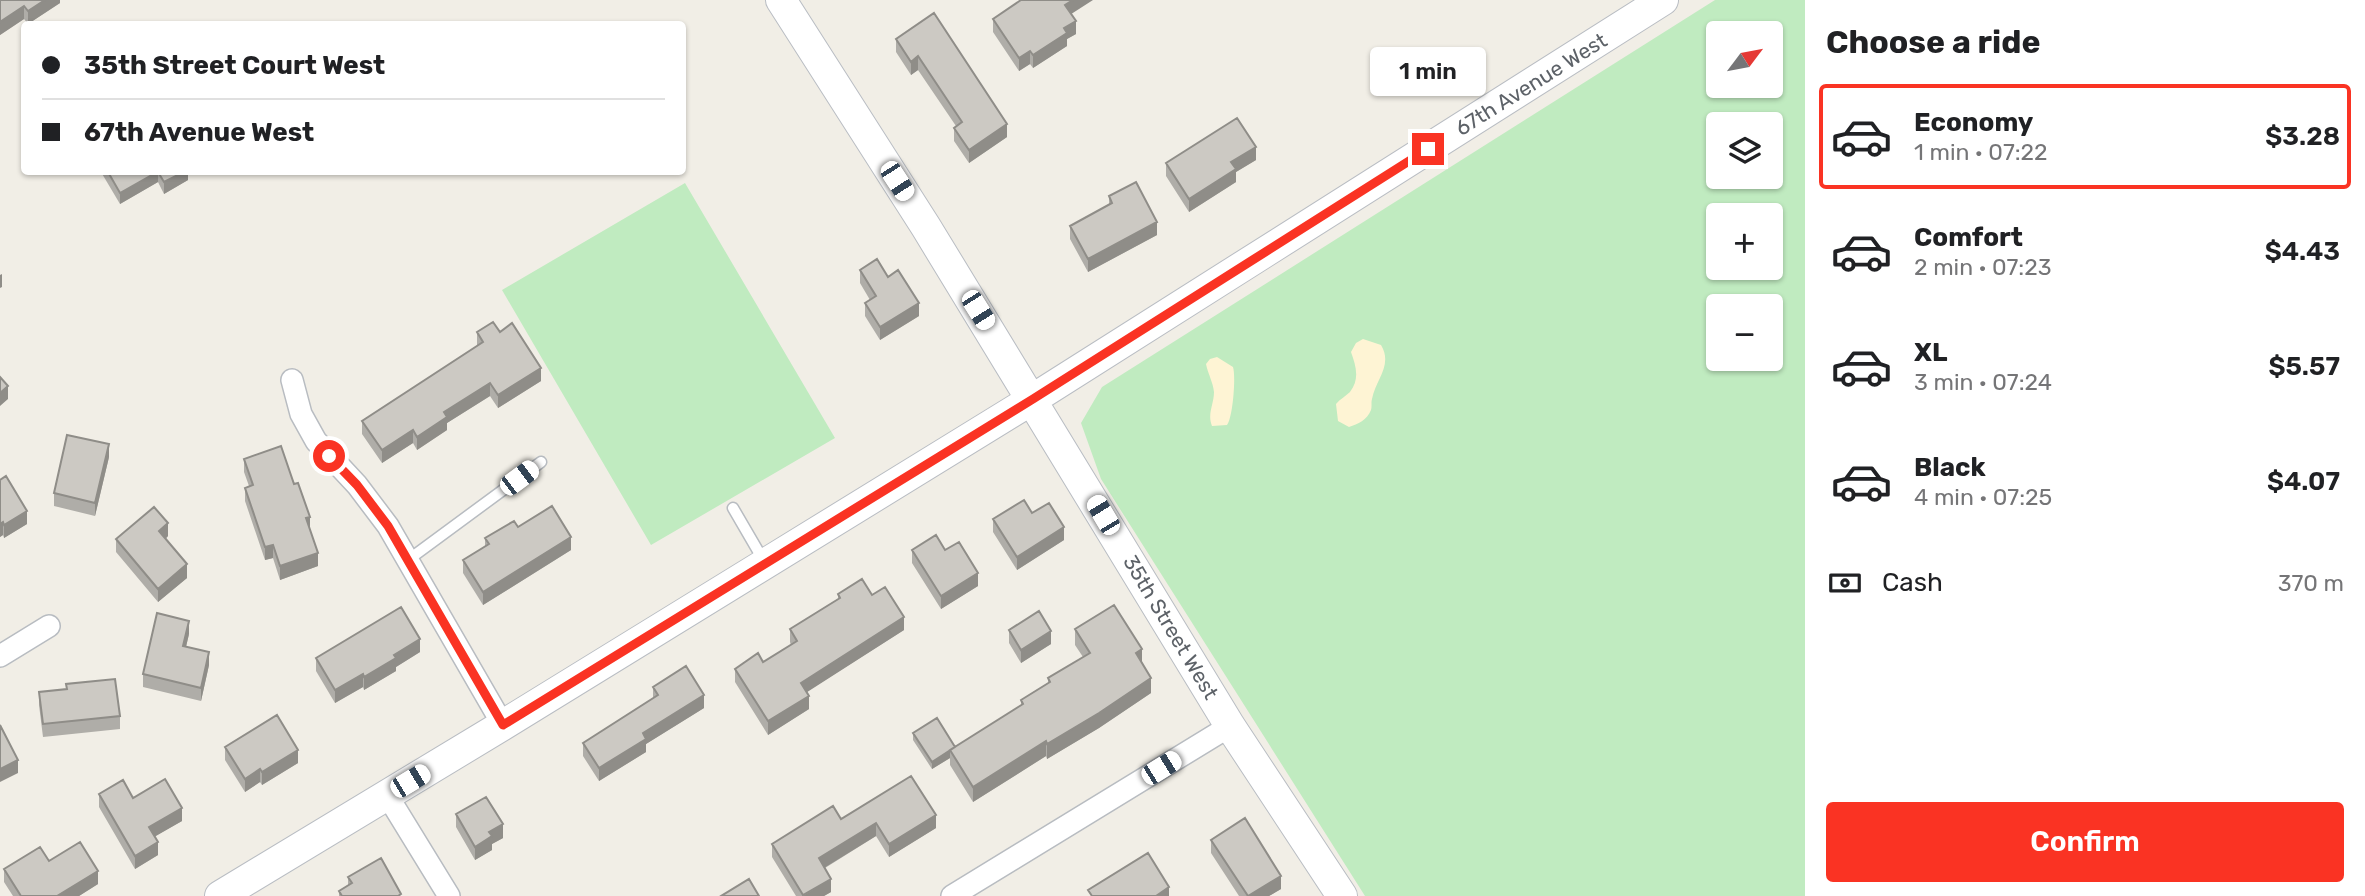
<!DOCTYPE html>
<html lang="en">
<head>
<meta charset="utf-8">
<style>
  body { margin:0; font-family:Rubik,sans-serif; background:#f6f6f6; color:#202124; height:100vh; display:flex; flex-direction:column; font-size:26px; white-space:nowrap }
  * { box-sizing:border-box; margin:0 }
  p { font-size:23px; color:#757577 }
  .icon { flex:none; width:38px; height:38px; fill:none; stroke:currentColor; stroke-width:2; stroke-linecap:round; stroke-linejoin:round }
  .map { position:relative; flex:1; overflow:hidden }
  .panel { display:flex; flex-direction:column; background:#fff; width:560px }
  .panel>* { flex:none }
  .guide { position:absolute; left:21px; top:21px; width:665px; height:154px; border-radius:7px; box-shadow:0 2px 5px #0004; display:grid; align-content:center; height:154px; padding:0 21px; background:#fff }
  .needle { width:46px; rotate:58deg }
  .buttons { position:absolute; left:1706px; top:21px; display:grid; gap:14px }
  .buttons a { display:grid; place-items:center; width:77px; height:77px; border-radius:7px; background:#fff; box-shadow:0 2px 5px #0004; font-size:35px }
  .end { position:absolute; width:32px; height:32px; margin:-16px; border:9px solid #fa3323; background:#fff; box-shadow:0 0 0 4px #fff }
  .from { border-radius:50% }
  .bubble { position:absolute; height:49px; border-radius:7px; background:#fff; box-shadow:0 2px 5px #0004; font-size:23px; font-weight:600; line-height:49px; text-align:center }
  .car { position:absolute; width:21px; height:42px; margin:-21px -10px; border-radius:9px; box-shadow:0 0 5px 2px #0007; background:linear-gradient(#fff 24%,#345 0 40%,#fff 0 76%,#345 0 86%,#fff 0) }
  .guide b { display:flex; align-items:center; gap:24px; height:66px; font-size:26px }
  .guide b+b { border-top:2px solid #e0e0e0 }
  .guide i { width:18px; height:18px; background:#202124 }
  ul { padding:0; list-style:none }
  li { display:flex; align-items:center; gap:21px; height:105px; margin:0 14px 10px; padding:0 7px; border:4px solid transparent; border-radius:7px }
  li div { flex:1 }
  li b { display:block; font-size:26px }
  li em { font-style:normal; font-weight:600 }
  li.current { border-color:#fa3323 }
  li>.icon { width:63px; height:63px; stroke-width:1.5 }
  h2 { padding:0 21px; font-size:32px; line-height:84px }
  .pay { display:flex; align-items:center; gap:18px; height:77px; padding:0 21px; font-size:26px }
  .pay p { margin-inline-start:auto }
  .button { display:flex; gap:14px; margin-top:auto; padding:14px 21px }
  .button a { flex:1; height:80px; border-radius:7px; background:#fa3323; color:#fff; font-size:28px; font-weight:600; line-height:80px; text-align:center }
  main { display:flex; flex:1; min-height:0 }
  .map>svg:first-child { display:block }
  .green { fill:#c0ebc0; fill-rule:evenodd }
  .sand { fill:#fef4d4 }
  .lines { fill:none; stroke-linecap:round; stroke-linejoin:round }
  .lane-casing { stroke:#b8bcc1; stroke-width:13 }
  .street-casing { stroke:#b8bcc1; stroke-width:24 }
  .secondary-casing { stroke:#b9bdc3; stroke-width:32 }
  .lane { stroke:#fff; stroke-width:10 }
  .street { stroke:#fff; stroke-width:21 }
  .secondary { stroke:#fff; stroke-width:30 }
  .wall { fill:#afada8 }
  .shaded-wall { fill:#8f8d88 }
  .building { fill:#ccc9c3; stroke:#8f8d88; stroke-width:2 }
  .route { stroke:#fa3323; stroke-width:9 }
  .labels { text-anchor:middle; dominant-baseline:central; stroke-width:5; stroke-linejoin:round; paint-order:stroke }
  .street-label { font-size:21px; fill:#5d6268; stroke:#fff }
</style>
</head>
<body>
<main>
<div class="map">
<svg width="1805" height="896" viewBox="0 0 1805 896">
  <rect width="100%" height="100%" fill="#f1eee6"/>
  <path class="green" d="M1715,0H1805V896H1365L1101,479L1081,423L1102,387ZM1718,33H1771V86H1718ZM1718,124H1771V177H1718ZM1718,215H1771V268H1718ZM1718,306H1771V359H1718Z
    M685,183L835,438L651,545L502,290Z"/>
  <path class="sand" d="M1363,339L1381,345C1393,365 1376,379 1372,399C1371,402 1372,407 1371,410C1367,420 1358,424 1349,427L1338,421L1336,404C1340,399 1346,396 1350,392C1360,379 1356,366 1351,352L1356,343Z
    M1217,357L1233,367C1236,376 1233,417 1227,425L1212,426C1207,414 1214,404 1214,392C1213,382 1208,374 1206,364L1210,359Z"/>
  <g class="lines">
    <g class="lane-casing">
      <path id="lane" d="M733,508L765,563
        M408,560L541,462"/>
    </g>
    <g class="street-casing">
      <path id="street" d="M292,380L301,414L316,441L357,485L388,526L503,725
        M0,656L49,626
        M387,795L449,896
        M952,896L1230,726"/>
    </g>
    <g class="secondary-casing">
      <path id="secondary" d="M781,0L926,227L1230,726L1342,896
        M220,896L503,725L1033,399L1663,0"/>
    </g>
    <use href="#lane" class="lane"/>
    <use href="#street" class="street"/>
    <use href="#secondary" class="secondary"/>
  </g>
  <path class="wall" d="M0,0H60V3L28,24L24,19L0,35Z
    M934,13L1007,137L969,163L954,141V128L956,126L918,70L911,75L896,52V39Z
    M1071,14L1076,34L1067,39V46L1033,68L1030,64L1019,71L993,32V19Z
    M1256,160L1236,172V182L1189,212L1166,176V163Z
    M101,172H188V180L164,194L158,182L120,204Z
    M1109,196L1157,235L1088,272L1070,239V226L1109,205Z
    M860,270L888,277L919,316L880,340L865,316V303L870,300L860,283Z
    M477,332H500L541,381L498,408L490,396L447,423V430L417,450L413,443L382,463L362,434V421L477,346Z
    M109,457L95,516L54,506V493Z
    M244,459L310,530L318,566L280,580L273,558L265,560L245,501V488L249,486L244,472Z
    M0,480L27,524L4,538L3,535L0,537Z
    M1032,513L1064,540L1017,570L993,532V519Z
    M518,527L571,550L483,605L463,573V560L485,547V538Z
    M168,536L166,539L187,578L158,602L116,552V539Z
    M912,550H945L978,586L941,609L912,563Z
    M838,594L872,595L904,630L806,692L809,709L768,735L735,682V669L763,662L791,645L790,642V629L838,599Z
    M1075,629L1142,663L1151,693L1099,728L1047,759L1046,756L973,802L950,765V758L932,769L913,740V733L955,747L1021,706V700L1048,683V678L1083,657L1075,645Z
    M1009,630L1051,644L1021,663L1009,643Z
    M189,634L186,647L209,665L201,701L143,687V674Z
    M420,652L396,667V671L364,690L363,687L335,703L316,671V658Z
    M66,684L120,716V729L43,737L39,705V692L66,690Z
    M653,687L704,708L646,744V752L599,781L583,756V743L653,698Z
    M225,747L298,763L262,785L260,782L245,792L225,760Z
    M99,794L133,798L182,821L155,836L158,855L135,869L99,807Z
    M456,814L503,838L492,844V850L475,860L456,827Z
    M841,819L936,828L889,857L876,836L825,868L831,892L824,896H796L772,857V844Z
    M1211,840L1281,889L1269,896H1239L1211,853Z
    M49,861L98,884L79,896H13L4,882V869Z
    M348,877L401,896H339V891L348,885Z"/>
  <path class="shaded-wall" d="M45,0H60V3L28,24V11Z
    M1073,0H1093L1065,18V5Z
    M24,6V19L0,35V22Z
    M1076,21V34L1067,39V46L1033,68V55L1064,28Z
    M1030,51V64L1019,71V58Z
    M918,56V70L911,75V62Z
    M1007,124V137L969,163V150Z
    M1256,147V160L1236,172V182L1189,212V199L1231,162Z
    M158,172V182L120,204V193Z
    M184,172H188V180L164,194V182Z
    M1157,222V235L1088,272V259Z
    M2,274V287L0,288V275Z
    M919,303V316L880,340V327Z
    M541,368V381L498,408V395Z
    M490,383V396L447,423V430L417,450V437L444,412Z
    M8,386V399L0,406V393Z
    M413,430V443L382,463V450Z
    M109,444V457L95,516V503Z
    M27,511V524L4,538V525Z
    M310,517V530L306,518Z
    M3,522V535L0,537V524Z
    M168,523V536L159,544V531Z
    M1064,527V540L1017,570V557Z
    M571,537V550L483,605V592Z
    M273,545V558L265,560V547Z
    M318,553V566L280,580V566Z
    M187,564V578L158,602V589Z
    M978,573V586L941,609V596Z
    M904,617V630L801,696V683Z
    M189,621V634L183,659V646Z
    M1051,631V644L1021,663V650Z
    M420,639V652L396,667V671L364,690V677L394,655Z
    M1142,649V665L1136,653Z
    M209,652V665L201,701V688Z
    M363,674V687L335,703V690Z
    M1151,678V693L1099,728L1047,759V744Z
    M704,695V708L646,744V752L599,781V768L643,733Z
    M809,696V709L768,735V721Z
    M1046,741V756L973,802V787Z
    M298,750V763L262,785V772Z
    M950,751V758L932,769V762Z
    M18,760V773L0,782V769Z
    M260,769V782L245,792V779Z
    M182,808V821L149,840V827Z
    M936,815V828L889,857V844Z
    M876,823V836L819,871V858Z
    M503,824V838L492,844V850L475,860V847L489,832Z
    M158,842V855L135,869V856Z
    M98,871V884L79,896H57Z
    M1281,876V889L1269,896H1248Z
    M831,879V892L824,896H803Z
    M1169,887V896H1156Z"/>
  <path class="building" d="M0,0H45L28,11L24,6L0,22Z
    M1021,0H1073L1065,5L1076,21L1064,28L1067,33L1033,55L1030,51L1019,58L993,19Z
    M934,13L1007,124L969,150L954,128L962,122L918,56L911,62L896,39Z
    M1237,118L1256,147L1231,162L1236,169L1189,199L1166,163Z
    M108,172H157L120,193Z
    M158,172H184L164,182Z
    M1136,182L1157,222L1088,259L1070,226L1112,203L1109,196Z
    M877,259L888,277L898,270L919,303L880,327L865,303L876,296L860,270Z
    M493,322L500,332L512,323L541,368L498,395L490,383L444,412L447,417L417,437L413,430L382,450L362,421L483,342L477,332Z
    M0,377L8,386L0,393Z
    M67,435L109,444L95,503L54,493Z
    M281,446L294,484L298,483L310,517L306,518L318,553L280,566L273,545L265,547L245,488L253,485L244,459Z
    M6,476L27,511L4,525L3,522L0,524V480Z
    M1024,500L1032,513L1049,503L1064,527L1017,557L993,519Z
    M552,506L571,537L483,592L463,560L489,544L485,538L514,521L518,527Z
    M154,507L168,523L159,531L187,564L158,589L116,539Z
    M936,535L945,550L959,542L978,573L941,596L912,550Z
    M862,579L872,595L885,587L904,617L801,683L809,696L768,721L735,669L758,653L763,662L797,641L790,629L840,598L838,594Z
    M1114,605L1142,649L1136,653L1151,678L1099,713L1047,744L1046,741L973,787L950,750L1023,704L1021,700L1050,682L1048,678L1090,653L1075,629Z
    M401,607L420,639L394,655L396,658L364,677L363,674L335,690L316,658Z
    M1039,611L1051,631L1021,650L1009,630Z
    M157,613L189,621L183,646L209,652L201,688L143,674Z
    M686,666L704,695L643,733L646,739L599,768L583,743L658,695L653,687Z
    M115,679L120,716L43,724L39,692L67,689L66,684Z
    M277,715L298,750L262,772L260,769L245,779L225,747Z
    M937,718L955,747L932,762L913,733Z
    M0,725L18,760L0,769Z
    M911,776L936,815L889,844L876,823L819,858L831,879L803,895L772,844L833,806L841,819Z
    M165,779L182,808L149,827L158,842L135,856L99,794L123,780L133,798Z
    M486,797L503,824L489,832L492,836L475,847L456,814Z
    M1245,818L1281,876L1248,896L1211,840Z
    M80,842L98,871L57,896H21L4,869L40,847L49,861Z
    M1148,853L1169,887L1156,896H1092L1088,890Z
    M381,858L401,894L398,896H342L339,891L352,883L348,877Z
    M749,879L759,896H721Z"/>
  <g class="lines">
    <path class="route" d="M329,456L357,485L388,526L503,725L1033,399L1428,149"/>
  </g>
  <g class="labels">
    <g class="street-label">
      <text transform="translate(1531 84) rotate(-32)">67th Avenue West</text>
      <text transform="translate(1171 627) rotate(59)">35th Street West</text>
    </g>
  </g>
</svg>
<div class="buttons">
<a><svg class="needle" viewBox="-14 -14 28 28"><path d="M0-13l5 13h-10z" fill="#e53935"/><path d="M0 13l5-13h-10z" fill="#757577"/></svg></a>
<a><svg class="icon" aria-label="layers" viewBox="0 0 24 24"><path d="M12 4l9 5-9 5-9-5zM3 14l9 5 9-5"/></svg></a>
<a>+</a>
<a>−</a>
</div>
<i class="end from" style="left:329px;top:456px"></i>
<i class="end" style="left:1428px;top:149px"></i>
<div class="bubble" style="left:1370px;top:47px;width:116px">1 min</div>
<i class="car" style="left:897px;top:181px;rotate:147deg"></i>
<i class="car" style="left:978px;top:310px;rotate:148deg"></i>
<i class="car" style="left:519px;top:478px;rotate:53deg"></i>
<i class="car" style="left:1103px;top:515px;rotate:329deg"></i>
<i class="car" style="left:1161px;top:768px;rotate:58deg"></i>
<i class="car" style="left:410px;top:781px;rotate:59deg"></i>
<div class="guide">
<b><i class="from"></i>35th Street Court West</b>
<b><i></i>67th Avenue West</b>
</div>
</div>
<section class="panel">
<h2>Choose a ride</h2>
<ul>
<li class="current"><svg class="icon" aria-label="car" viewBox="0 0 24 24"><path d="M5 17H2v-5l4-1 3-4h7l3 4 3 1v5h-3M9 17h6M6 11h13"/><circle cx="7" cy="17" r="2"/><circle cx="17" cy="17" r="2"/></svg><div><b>Economy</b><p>1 min · 07:22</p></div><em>$3.28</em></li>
<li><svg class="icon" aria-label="car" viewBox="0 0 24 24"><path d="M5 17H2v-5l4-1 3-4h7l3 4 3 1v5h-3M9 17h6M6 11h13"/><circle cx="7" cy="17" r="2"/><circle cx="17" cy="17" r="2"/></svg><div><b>Comfort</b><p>2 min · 07:23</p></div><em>$4.43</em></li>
<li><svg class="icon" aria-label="car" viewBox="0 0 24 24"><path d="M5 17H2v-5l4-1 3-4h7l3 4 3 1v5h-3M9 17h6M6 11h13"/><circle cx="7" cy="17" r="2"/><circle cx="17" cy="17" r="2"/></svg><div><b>XL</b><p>3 min · 07:24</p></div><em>$5.57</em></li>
<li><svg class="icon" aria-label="car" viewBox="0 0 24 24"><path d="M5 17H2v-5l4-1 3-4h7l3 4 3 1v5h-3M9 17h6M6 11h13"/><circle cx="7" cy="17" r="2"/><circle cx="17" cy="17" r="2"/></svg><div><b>Black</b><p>4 min · 07:25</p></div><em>$4.07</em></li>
</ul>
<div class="pay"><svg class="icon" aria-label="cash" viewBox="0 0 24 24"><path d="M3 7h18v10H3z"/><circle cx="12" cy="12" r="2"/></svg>Cash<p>370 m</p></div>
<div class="button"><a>Confirm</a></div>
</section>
</main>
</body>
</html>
